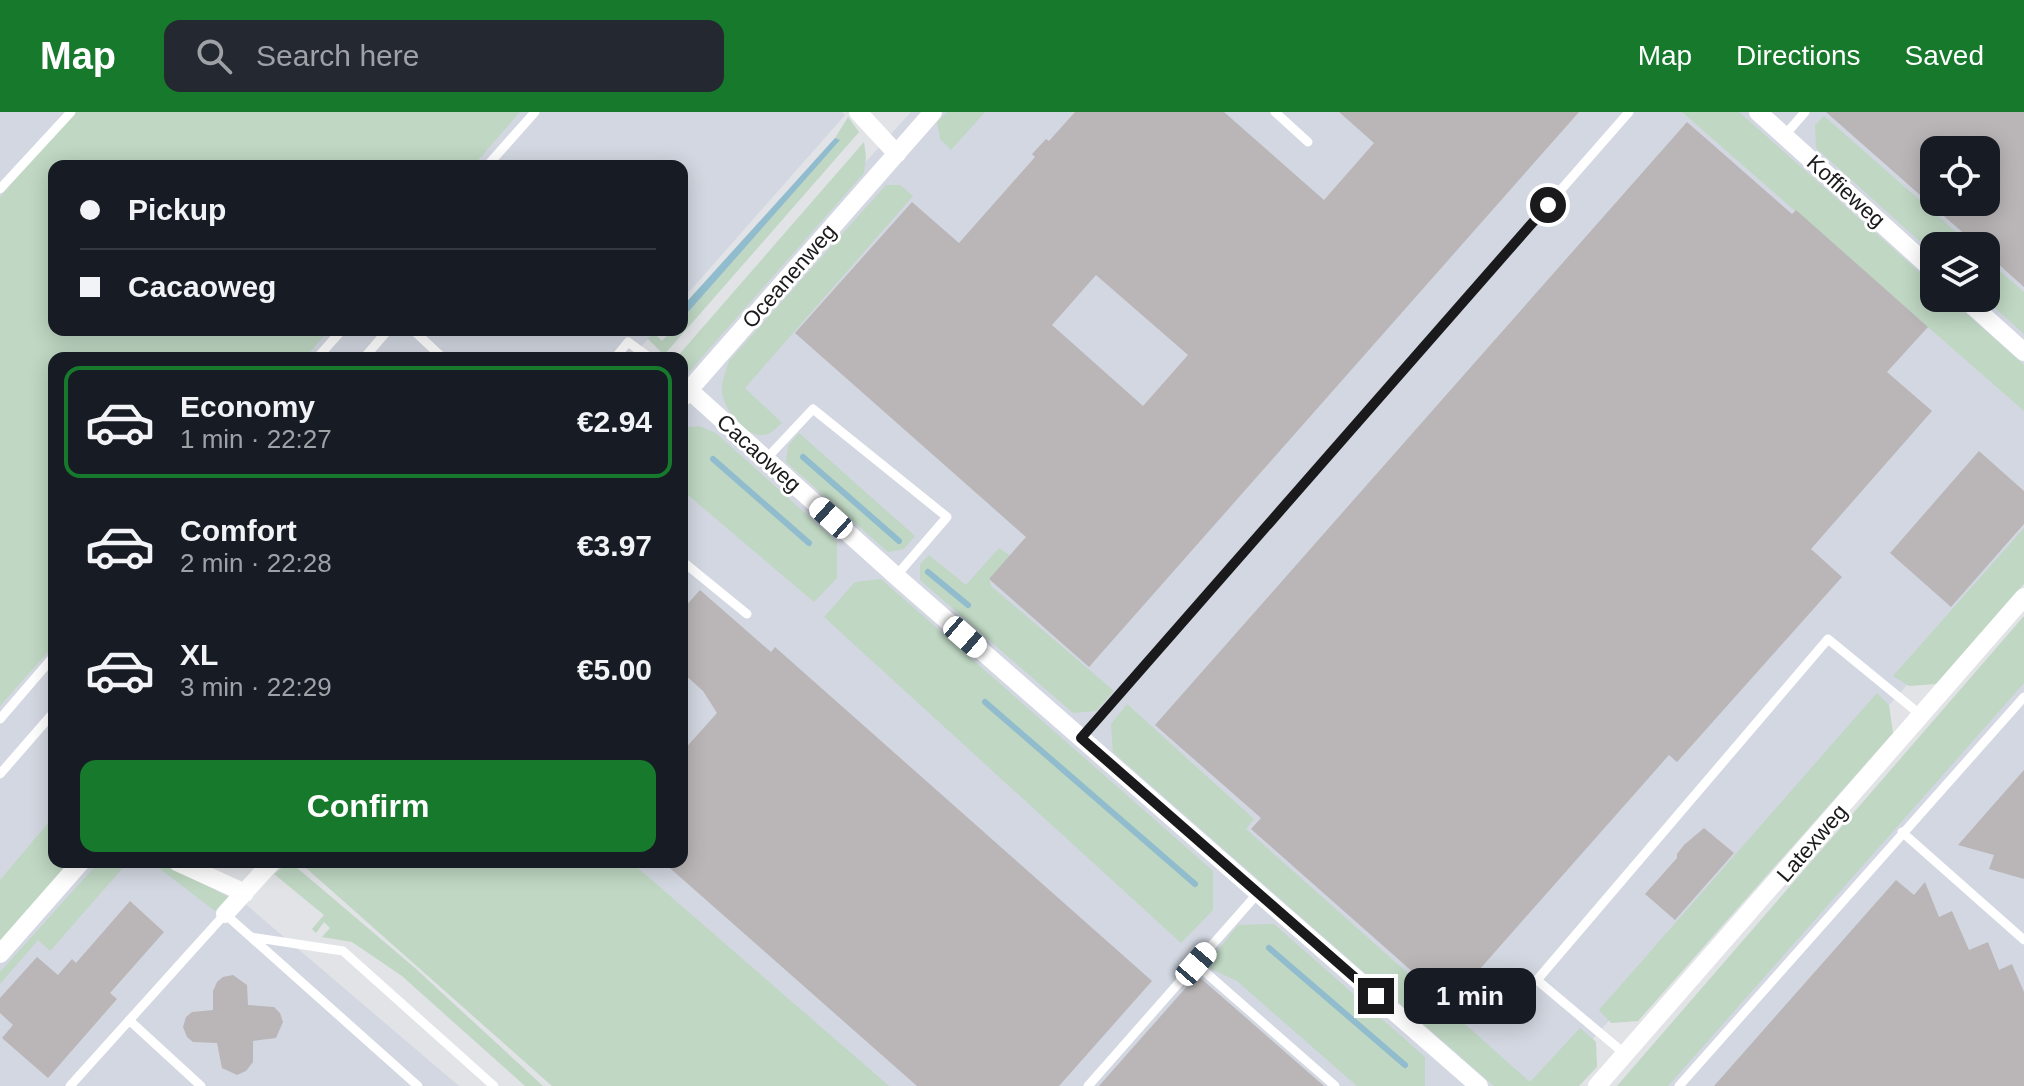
<!DOCTYPE html>
<html lang="en">
<head>
<meta charset="utf-8">
<style>
  body { margin:0; font-family:Helvetica,sans-serif; background:#242831; color:#f1f3f6; height:100vh; display:flex; flex-direction:column; font-size:30px; white-space:nowrap }
  * { box-sizing:border-box; margin:0 }
  p { font-size:26px; color:#9ea1a6 }
  .icon { flex:none; width:44px; height:44px; fill:none; stroke:currentColor; stroke-width:2; stroke-linecap:round; stroke-linejoin:round }
  .map { position:relative; flex:1; overflow:hidden }
  .panel { position:absolute; left:48px; top:240px; width:640px; height:516px; display:flex; flex-direction:column; background:#171b24; border-radius:16px; box-shadow:0 4px 20px #0003 }
  .panel>* { flex:none }
  .guide { position:absolute; left:48px; top:48px; width:640px; height:176px; border-radius:16px; box-shadow:0 4px 20px #0003; display:grid; align-content:center; height:176px; padding:0 32px; background:#171b24 }
  .controls { position:absolute; left:1920px; top:24px; display:grid; gap:16px }
  .controls a { display:grid; place-items:center; width:80px; height:80px; border-radius:16px; background:#171b24; box-shadow:0 4px 20px #0003; font-size:40px }
  .end { position:absolute; width:36px; height:36px; margin:-18px; border:10px solid #1a1a1c; background:#fff; box-shadow:0 0 0 4px #fff }
  .from { border-radius:50% }
  .bubble { position:absolute; height:56px; border-radius:16px; background:#171b24; box-shadow:0 4px 20px #0003; font-size:26px; font-weight:700; line-height:56px; text-align:center }
  .car { position:absolute; width:24px; height:48px; margin:-24px -12px; border-radius:10px; box-shadow:0 0 6px 2px #0007; background:linear-gradient(#fff 24%,#345 0 40%,#fff 0 76%,#345 0 86%,#fff 0) }
  .guide b { display:flex; align-items:center; gap:28px; height:76px; font-size:30px }
  .guide b+b { border-top:2px solid #363941 }
  .guide i { width:20px; height:20px; background:#f1f3f6 }
  ul { padding:14px 0 0; list-style:none }
  li { display:flex; align-items:center; gap:24px; height:112px; margin:0 16px 12px; padding:0 16px; border:4px solid transparent; border-radius:16px }
  li div { flex:1 }
  li b { display:block; font-size:30px }
  li em { font-style:normal; font-weight:700 }
  li.active { border-color:#16792b }
  li>.icon { width:72px; height:72px; stroke-width:1.5 }
  .cta { display:flex; gap:16px; margin-top:auto; padding:16px 32px }
  .cta a { flex:1; height:92px; border-radius:16px; background:#16792b; color:#fff; font-size:32px; font-weight:700; line-height:92px; text-align:center }
  header { display:flex; align-items:center; gap:48px; box-sizing:border-box; height:112px; padding:0 40px; background:#16792b; color:#fff }
  header strong { font-size:38px }
  nav { display:flex; gap:44px; margin-inline-start:auto; font-size:28px }
  .search { width:560px; height:72px; background:#242831; display:flex; align-items:center; gap:20px; box-sizing:border-box; padding:0 28px; border-radius:16px; color:#9ea1a6; font-size:30px }
  .map>svg:first-child { display:block }
  .built { fill:#d2d7e1; fill-rule:evenodd }
  .green { fill:#bfd7c3 }
  .water { fill:#90bccd }
  .lines { fill:none; stroke-linecap:round; stroke-linejoin:round }
  .stream { stroke:#90bccd; stroke-width:6 }
  .building { fill:#bab6b7; fill-rule:evenodd }
  .lane { stroke:#fff; stroke-width:9 }
  .street { stroke:#fff; stroke-width:18 }
  .route { stroke:#1a1a1c; stroke-width:10 }
  .labels { text-anchor:middle; dominant-baseline:central; stroke-width:6; stroke-linejoin:round; paint-order:stroke }
  .street-label { font-size:22px; fill:#1a1a1c; stroke:#fff }
</style>
</head>
<body>
<header>
<strong>Map</strong>
<div class="search"><svg class="icon" aria-label="search" viewBox="0 0 24 24"><circle cx="10" cy="10" r="6"/><path d="M15 15l6 6"/></svg>Search here</div>
<nav><a>Map</a><a>Directions</a><a>Saved</a></nav>
</header>
<div class="map">
<svg width="2024" height="974" viewBox="0 0 2024 974">
  <rect width="100%" height="100%" fill="#e1e3e7"/>
  <path class="built" d="M0,0H842L845,3L682,188V54H54V218H656L631,246H54V750L0,812Z
    M911,0H2024V441L1551,974H888L630,750H682V252ZM1934,38H1986V90H1934ZM1934,134H1986V186H1934Z
    M2024,540V974H1629Z
    M69,750H196L459,974H0V829Z"/>
  <path class="green" d="M75,0H520L473,54H54V218H329L305,246H54V533L0,594V85Z
    M947,0H985L951,38L940,27L937,10Z
    M1682,0H1739L1934,173V186H1949L2024,253V299Z
    M1824,4L1972,134H1934V142L1816,36L1815,13Z
    M848,5L859,20L664,243L647,226L662,218L657,224L662,229L672,218H682V207L839,28L835,26Z
    M864,30L866,45L864,61L687,262L682,258V246H676Z
    M886,73H900L913,84L745,276L782,311C775,317 770,324 760,323C743,322 724,296 722,281C721,271 726,259 729,249Z
    M1986,147L2024,180V222L1984,186H1986Z
    M699,314L716,321L837,430V466L814,490L682,378V316Z
    M799,321L915,424L904,437L888,440L786,350L788,334Z
    M2024,416V472L1936,572L1909,574L1893,564Z
    M999,436L1010,444L989,467L991,474L1114,579L1096,599L1073,601L920,468V452L929,443L966,473Z
    M881,467L1213,759V798L1181,831L824,505L855,470Z
    M2024,504V571L1668,974H1617Z
    M1877,581L1889,593L1893,621L1638,909L1611,911L1599,898Z
    M1127,592L1254,707L1246,717L1530,970L1580,916L1596,930L1597,955L1579,974H1494L1113,640L1111,612Z
    M54,704V750H77L0,838V768Z
    M99,750H128L50,839L38,828L0,872V860Z
    M151,750H164L228,785L215,799Z
    M306,750H631L889,974H552L305,755Z
    M284,754L296,755L302,760L415,856L543,974H525L402,864L352,830L322,825L330,816L324,810L316,821L312,817L324,803L274,762Z
    M1274,812L1425,945V974H1357L1237,869L1205,854L1238,813Z"/>
  <path class="water" d="M835,26L840,28L682,207V195Z"/>
  <g class="lines">
    <path class="stream" d="M803,345L899,429
      M713,347L809,431
      M928,460L968,493
      M985,590L1195,772
      M1269,836L1405,953"/>
  </g>
  <path class="building" d="M1075,0H1224L1324,88L1374,31L1339,0H1579L1089,555L989,467L1026,425L795,221L912,90L959,131L1035,45L1032,42L1046,27L1049,29ZM1096,163L1188,243L1143,294L1052,213Z
    M1826,0H2024V175L1986,141V134H1978ZM1934,38H1986V90H1934Z
    M1687,10L1792,102L1796,98L1928,215L1887,260L1932,299L1811,437L1842,465L1677,650L1669,643L1449,892L1251,717L1261,706L1155,613Z
    M1979,339L2024,379V412L1951,495L1890,441Z
    M700,478L771,540L775,535L1152,869L1059,974H917L663,750H682V640L717,601L703,579L682,560V498Z
    M2024,658V767L1989,757L1994,743L1958,733Z
    M1704,716L1734,741L1675,808L1645,782L1677,746V742L1684,733Z
    M1896,768L1914,783L1925,770L1939,805L1952,799L1969,838L1988,830L1999,858L2012,852L2024,880V974H1714Z
    M130,789L164,820L110,881L117,887L48,966L2,926L13,913L0,901V886L37,845L58,863L72,847L76,851Z
    M233,863L247,873L248,893L274,895L280,901L283,910L276,926L253,929V950L246,959L237,963L222,956L217,931L193,930L187,925L183,915L186,905L192,900L213,898V879L217,870L223,865Z
    M1197,863L1308,960L1324,974H1099Z"/>
  <g class="lines">
    <path class="lane" d="M1275,0L1308,30
      M1784,24L1805,0
      M487,54L535,0
      M0,77L71,0
      M413,218L443,246
      M317,246L342,218
      M364,246L388,218
      M615,246L628,230L650,246
      M766,347L813,297L947,405L896,464
      M682,449L747,502
      M0,607L54,544
      M1081,626L1629,0
      M0,662L54,600
      M1902,720L2024,828
      M251,825L343,839L494,974
      M1196,852L1335,974
      M129,908L201,974
      M1625,942L1537,868L1828,527L1922,604
      M70,974L225,802L418,974
      M1088,974L1258,781
      M1679,974L2024,585"/>
    <path class="street" d="M858,0L897,42
      M1758,0L1934,159
      M1964,186L2024,240
      M689,278L896,464L1479,974
      M682,286L933,0
      M177,750L245,781
      M225,802L272,750
      M0,842L81,750
      M1597,974L2024,485"/>
  </g>
  <g class="lines">
    <path class="route" d="M1376,884L1081,626L1548,93"/>
  </g>
  <g class="labels">
    <g class="street-label">
      <text transform="translate(1846 79) rotate(42)">Koffieweg</text>
      <text transform="translate(789 164) rotate(-49)">Oceanenweg</text>
      <text transform="translate(759 341) rotate(42)">Cacaoweg</text>
      <text transform="translate(1812 731) rotate(-49)">Latexweg</text>
    </g>
  </g>
</svg>
<div class="controls">
<a><svg class="icon" aria-label="locate" viewBox="0 0 24 24"><circle cx="12" cy="12" r="6"/><path d="M12 2v4M12 18v4M2 12h4M18 12h4"/></svg></a>
<a><svg class="icon" aria-label="layers" viewBox="0 0 24 24"><path d="M12 4l9 5-9 5-9-5zM3 14l9 5 9-5"/></svg></a>
</div>
<i class="end from" style="left:1548px;top:93px"></i>
<i class="end" style="left:1376px;top:884px"></i>
<div class="bubble" style="left:1404px;top:856px;width:132px">1 min</div>
<i class="car" style="left:831px;top:406px;rotate:312deg"></i>
<i class="car" style="left:965px;top:525px;rotate:131deg"></i>
<i class="car" style="left:1196px;top:852px;rotate:41deg"></i>
<div class="guide">
<b><i class="from"></i>Pickup</b>
<b><i></i>Cacaoweg</b>
</div>
<section class="panel">
<ul>
<li class="active"><svg class="icon" aria-label="car" viewBox="0 0 24 24"><path d="M5 17H2v-5l4-1 3-4h7l3 4 3 1v5h-3M9 17h6M6 11h13"/><circle cx="7" cy="17" r="2"/><circle cx="17" cy="17" r="2"/></svg><div><b>Economy</b><p>1 min · 22:27</p></div><em>€2.94</em></li>
<li><svg class="icon" aria-label="car" viewBox="0 0 24 24"><path d="M5 17H2v-5l4-1 3-4h7l3 4 3 1v5h-3M9 17h6M6 11h13"/><circle cx="7" cy="17" r="2"/><circle cx="17" cy="17" r="2"/></svg><div><b>Comfort</b><p>2 min · 22:28</p></div><em>€3.97</em></li>
<li><svg class="icon" aria-label="car" viewBox="0 0 24 24"><path d="M5 17H2v-5l4-1 3-4h7l3 4 3 1v5h-3M9 17h6M6 11h13"/><circle cx="7" cy="17" r="2"/><circle cx="17" cy="17" r="2"/></svg><div><b>XL</b><p>3 min · 22:29</p></div><em>€5.00</em></li>
</ul>
<div class="cta"><a>Confirm</a></div>
</section>
</div>
</body>
</html>
